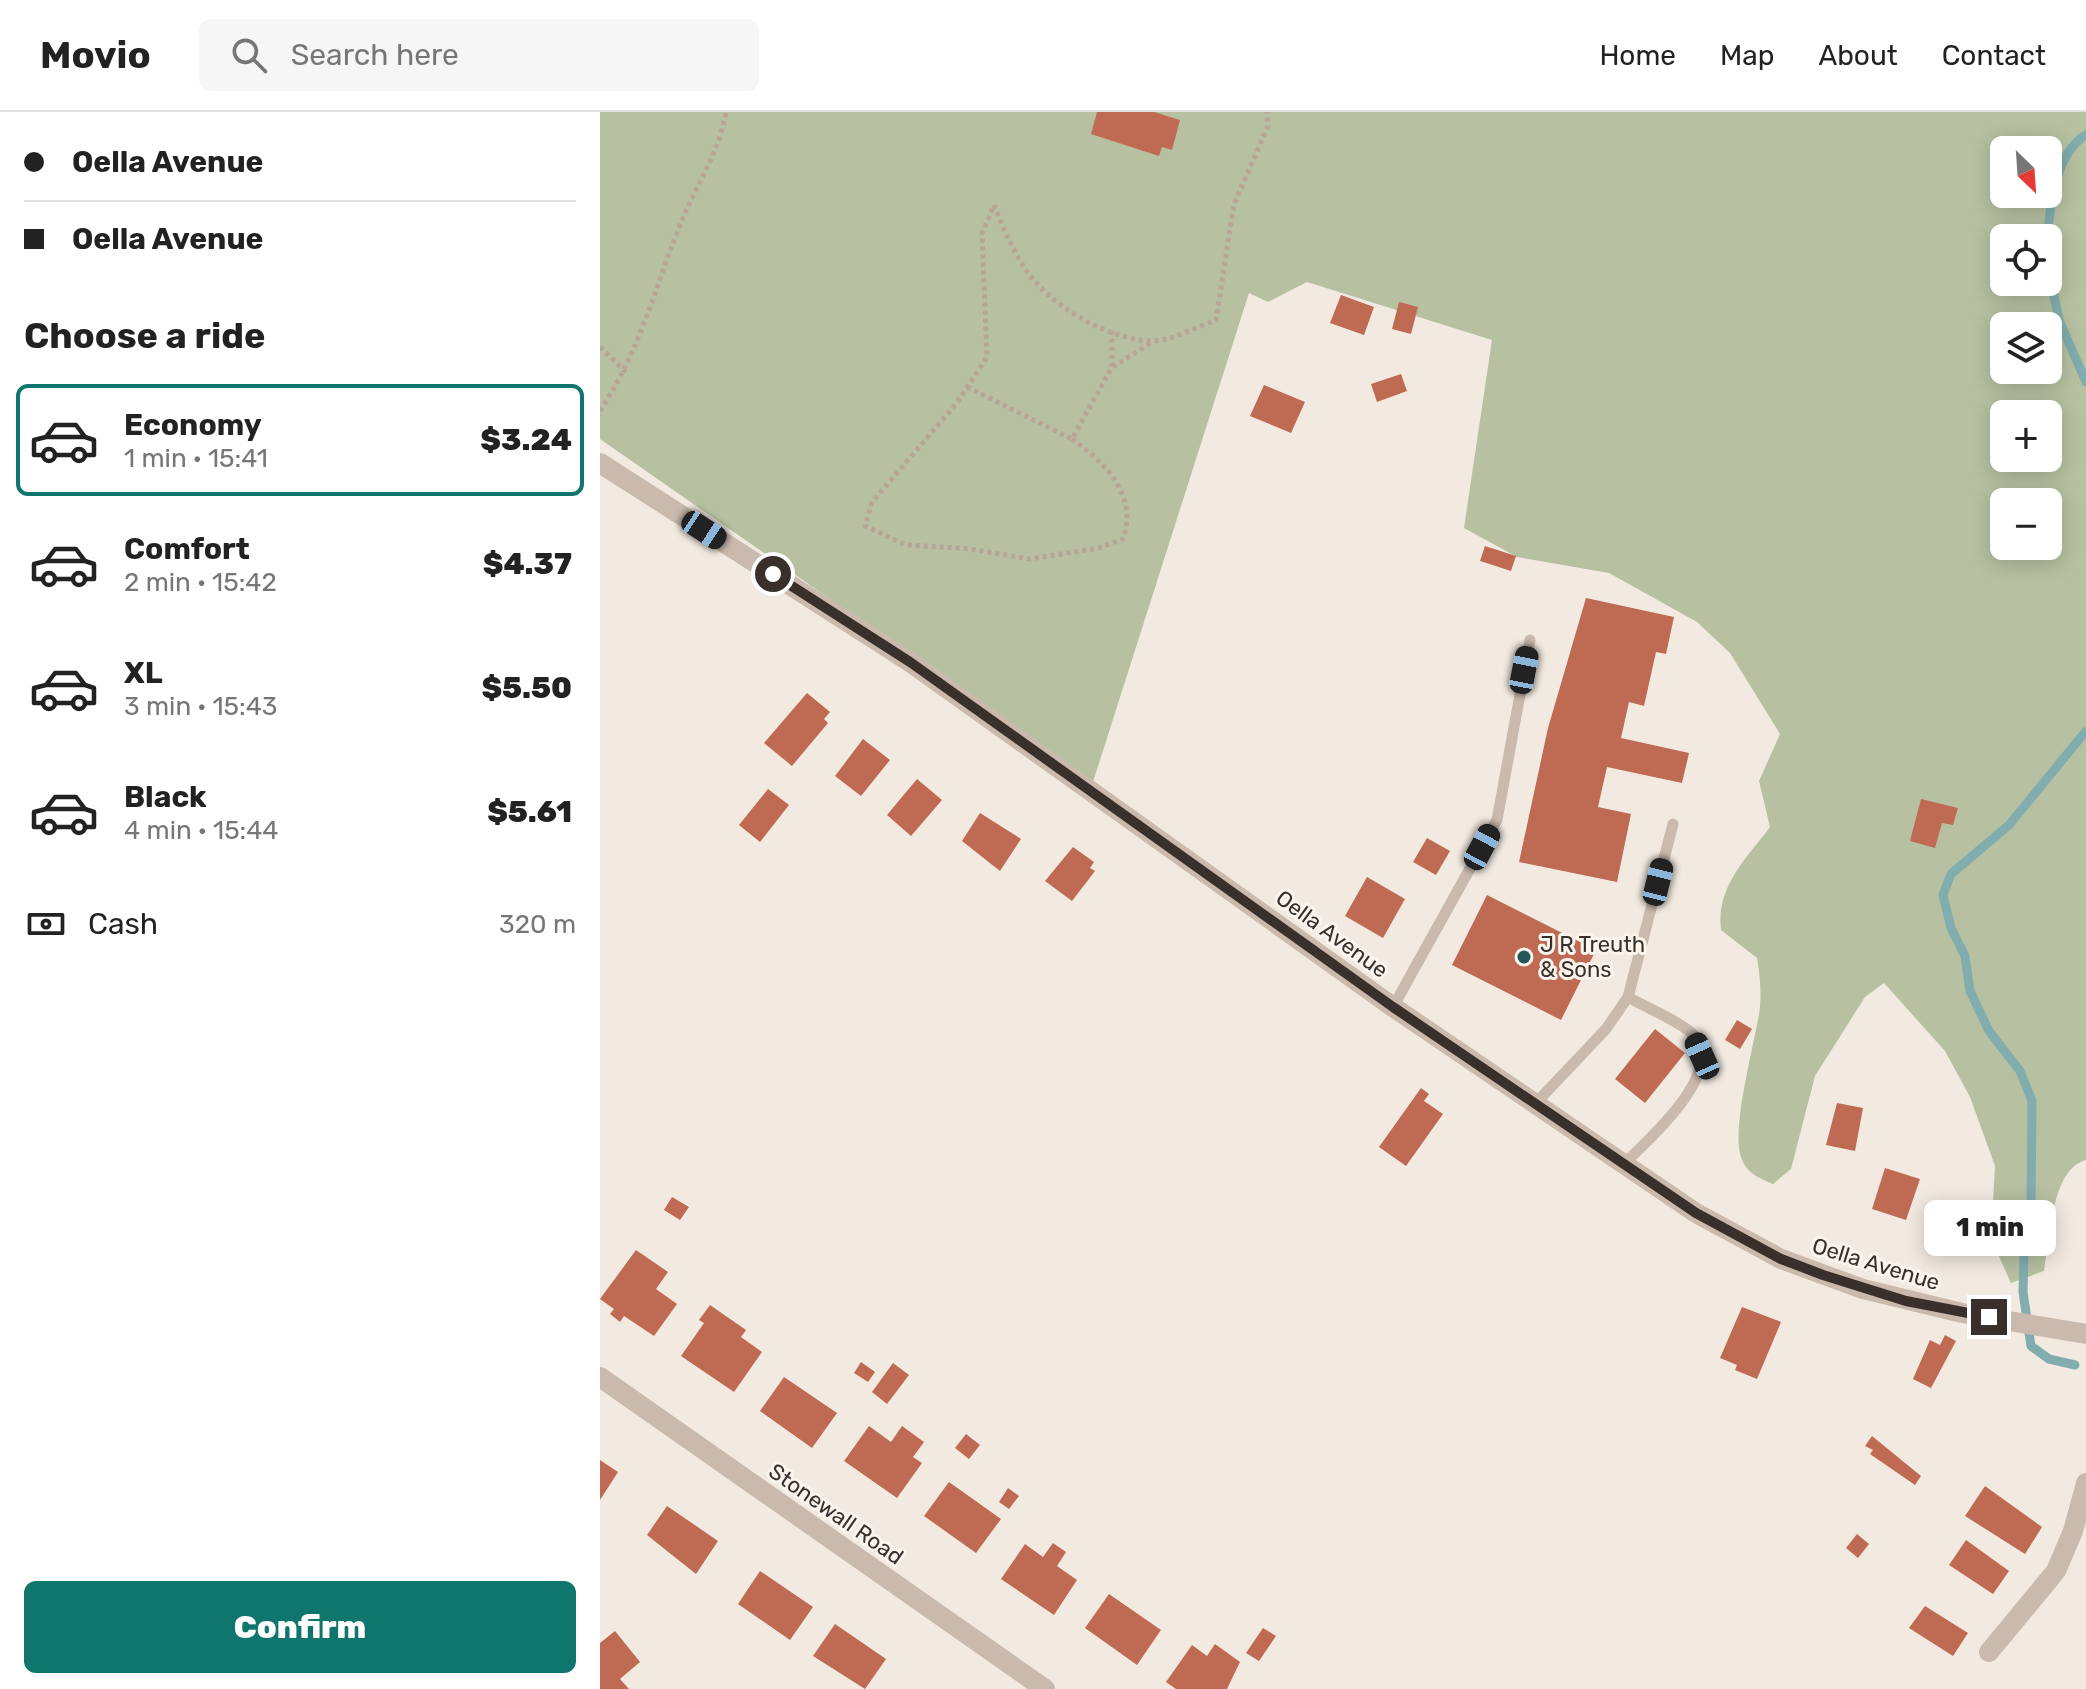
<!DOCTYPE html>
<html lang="en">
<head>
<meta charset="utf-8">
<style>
  body { margin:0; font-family:Rubik,sans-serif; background:#f6f6f6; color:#222; height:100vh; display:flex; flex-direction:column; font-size:30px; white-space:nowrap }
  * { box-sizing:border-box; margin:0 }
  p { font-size:26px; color:#767676 }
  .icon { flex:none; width:44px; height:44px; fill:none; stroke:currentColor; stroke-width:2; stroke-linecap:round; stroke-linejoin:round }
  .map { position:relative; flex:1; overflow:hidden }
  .panel { display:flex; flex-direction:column; background:#fff; width:600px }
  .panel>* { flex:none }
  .hud { display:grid; align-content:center; height:176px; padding:0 24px; background:#fff }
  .needle { width:52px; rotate:155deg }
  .buttons { position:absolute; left:1390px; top:24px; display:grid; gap:16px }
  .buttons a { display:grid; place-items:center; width:72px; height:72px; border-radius:12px; background:#fff; box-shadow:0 4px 20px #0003; font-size:40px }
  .end { position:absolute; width:36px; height:36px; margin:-18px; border:10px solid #392f2b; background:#fff; box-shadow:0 0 0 4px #fff }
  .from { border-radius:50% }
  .bubble { position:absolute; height:56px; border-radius:12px; background:#fff; box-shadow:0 4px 20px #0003; font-size:26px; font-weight:800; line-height:56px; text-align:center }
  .car { position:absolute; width:24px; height:48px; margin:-24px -12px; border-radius:10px; box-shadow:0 0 6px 2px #0007; background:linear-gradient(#222 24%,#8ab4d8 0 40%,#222 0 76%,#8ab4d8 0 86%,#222 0) }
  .hud b { display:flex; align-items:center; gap:28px; height:76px; font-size:30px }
  .hud b+b { border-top:2px solid #e0e0e0 }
  .hud i { width:20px; height:20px; background:#222 }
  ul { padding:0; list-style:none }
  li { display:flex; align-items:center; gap:24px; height:112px; margin:0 16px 12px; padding:0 8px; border:4px solid transparent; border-radius:12px }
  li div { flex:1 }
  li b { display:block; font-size:30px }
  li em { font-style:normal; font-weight:800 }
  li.on { border-color:#0f766e }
  li>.icon { width:72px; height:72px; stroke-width:1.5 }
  h2 { padding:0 24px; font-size:36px; line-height:96px }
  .pay { display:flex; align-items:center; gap:20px; height:88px; padding:0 24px; font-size:30px }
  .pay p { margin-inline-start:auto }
  .action { display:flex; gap:16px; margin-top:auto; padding:16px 24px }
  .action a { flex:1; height:92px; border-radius:12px; background:#0f766e; color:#fff; font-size:32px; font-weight:800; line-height:92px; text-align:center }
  header { display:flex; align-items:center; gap:48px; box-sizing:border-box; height:112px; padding:0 40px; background:#fff; border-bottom:2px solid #e0e0e0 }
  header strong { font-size:38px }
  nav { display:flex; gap:44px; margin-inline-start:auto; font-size:28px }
  .search { width:560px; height:72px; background:#f6f6f6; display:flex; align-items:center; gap:20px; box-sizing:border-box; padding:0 28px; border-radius:12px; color:#767676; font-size:30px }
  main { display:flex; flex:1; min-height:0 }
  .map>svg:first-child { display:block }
  .green { fill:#b7c1a1; fill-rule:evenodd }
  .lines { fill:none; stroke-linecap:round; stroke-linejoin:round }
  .stream { stroke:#81adae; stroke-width:9 }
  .building { fill:#bf6a52 }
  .path { stroke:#b6a497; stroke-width:5; stroke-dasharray:4 4; stroke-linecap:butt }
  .lane { stroke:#cabaad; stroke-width:11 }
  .street { stroke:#cabaad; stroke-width:20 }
  .route { stroke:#392f2b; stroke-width:10 }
  .poi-dot { fill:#235658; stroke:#faf4ed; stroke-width:3 }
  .labels { text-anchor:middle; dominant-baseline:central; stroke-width:6; stroke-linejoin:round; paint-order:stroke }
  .street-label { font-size:22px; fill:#392f2b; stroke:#faf4ed }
  .poi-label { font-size:22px; fill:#392f2b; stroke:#faf4ed; text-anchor:start }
</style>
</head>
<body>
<header>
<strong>Movio</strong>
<div class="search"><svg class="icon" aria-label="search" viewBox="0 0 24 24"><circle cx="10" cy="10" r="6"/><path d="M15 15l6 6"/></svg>Search here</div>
<nav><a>Home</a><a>Map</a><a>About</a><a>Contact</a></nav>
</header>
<main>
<section class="panel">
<div class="hud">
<b><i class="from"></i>Oella Avenue</b>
<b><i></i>Oella Avenue</b>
</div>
<h2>Choose a ride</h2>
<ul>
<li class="on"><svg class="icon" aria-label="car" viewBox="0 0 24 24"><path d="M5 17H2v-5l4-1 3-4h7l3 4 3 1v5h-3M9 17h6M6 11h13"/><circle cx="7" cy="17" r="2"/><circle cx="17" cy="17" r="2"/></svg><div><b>Economy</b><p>1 min · 15:41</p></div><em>$3.24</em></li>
<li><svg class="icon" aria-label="car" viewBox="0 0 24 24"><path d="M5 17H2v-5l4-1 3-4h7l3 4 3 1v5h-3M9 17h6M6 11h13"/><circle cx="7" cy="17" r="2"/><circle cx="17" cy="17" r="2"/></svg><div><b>Comfort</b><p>2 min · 15:42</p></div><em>$4.37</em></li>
<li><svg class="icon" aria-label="car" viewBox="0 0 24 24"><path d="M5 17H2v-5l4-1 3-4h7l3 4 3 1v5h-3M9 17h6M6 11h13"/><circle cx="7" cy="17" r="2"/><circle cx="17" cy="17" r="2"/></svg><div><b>XL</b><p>3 min · 15:43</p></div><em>$5.50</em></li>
<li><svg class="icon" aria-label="car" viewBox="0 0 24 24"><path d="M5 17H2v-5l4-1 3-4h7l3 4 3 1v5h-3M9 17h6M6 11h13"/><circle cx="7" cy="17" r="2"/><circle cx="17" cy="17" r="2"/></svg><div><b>Black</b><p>4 min · 15:44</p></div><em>$5.61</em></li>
</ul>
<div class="pay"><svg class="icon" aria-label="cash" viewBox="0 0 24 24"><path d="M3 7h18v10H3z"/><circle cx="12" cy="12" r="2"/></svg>Cash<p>320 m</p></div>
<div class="action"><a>Confirm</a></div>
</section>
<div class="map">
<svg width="1486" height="1577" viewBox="0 0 1486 1577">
  <rect width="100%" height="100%" fill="#f2eae1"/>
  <path class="green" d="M0,0H1486V1048C1451,1057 1450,1127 1444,1159L1411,1171L1391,1127L1395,1054L1370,985L1345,939L1284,871L1265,885L1215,964L1191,1057L1173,1072C1159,1066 1146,1061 1141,1045C1131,1018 1154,933 1159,902C1162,883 1160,864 1157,846L1121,818C1116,775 1145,748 1170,715L1159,669L1180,622L1130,541L1097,510L1009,461L917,445L864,416L892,228L707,170L668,190L649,181L493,670L0,327ZM1404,38H1448V82H1404ZM1404,126H1448V170H1404ZM1404,214H1448V258H1404ZM1404,302H1448V346H1404ZM1404,390H1448V434H1404Z"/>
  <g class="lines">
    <path class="stream" d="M1448,126C1449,95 1456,40 1486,23
      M1448,154L1459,208L1486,270
      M1475,1253L1449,1247L1431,1234L1423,1180L1424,1139L1431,1094L1432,989L1420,959L1389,919L1370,879L1365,844L1351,816L1343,783L1351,762L1409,713L1486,619"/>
  </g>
  <path class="building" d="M497,0H554L580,8L572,38L562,35L559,44L491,22Z
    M741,183L774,195L764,223L730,211Z
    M799,190L818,195L811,222L792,217Z
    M801,262L807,279L777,290L771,272Z
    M664,273L705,290L691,321L650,304Z
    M885,434L916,444L911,459L880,449Z
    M986,486L1074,505L1066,542L1056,540L1044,594L1029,590L1021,626L1089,641L1082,671L1007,655L998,695L1031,702L1017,770L919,750L948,616Z
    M207,581L230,600L224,607L228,611L192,654L164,631Z
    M263,627L290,648L261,684L235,664Z
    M317,667L342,688L311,724L287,703Z
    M168,677L189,693L160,730L139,713Z
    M1321,687L1358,696L1353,713L1342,711L1335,736L1310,729Z
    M380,701L421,727L400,759L362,729Z
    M827,726L850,739L836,763L813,750Z
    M473,735L494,750L490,756L495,759L472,789L445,769Z
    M767,765L805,787L783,826L745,804Z
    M887,783L996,838L961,908L852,853Z
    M1137,908L1152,917L1140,937L1125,928Z
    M1055,917L1085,941L1045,991L1015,967Z
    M821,976L829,982L824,989L843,1002L806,1054L779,1035Z
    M1237,991L1263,996L1255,1039L1226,1033Z
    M1285,1056L1320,1067L1306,1108L1272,1097Z
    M72,1085L89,1095L80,1108L64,1098Z
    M36,1138L68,1160L56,1177L77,1192L54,1224L24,1204L20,1210L10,1202L14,1197L0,1187Z
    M110,1193L146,1218L141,1225L162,1240L134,1280L81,1244L104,1211L99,1208Z
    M1142,1195L1181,1210L1157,1267L1135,1258L1137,1253L1120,1246Z
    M1345,1223L1356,1229L1331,1276L1313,1267L1330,1228L1340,1233Z
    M261,1250L275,1260L268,1270L254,1261Z
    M293,1251L309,1263L287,1292L272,1280Z
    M184,1265L237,1301L212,1336L160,1299Z
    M269,1314L291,1330L302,1314L324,1330L313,1345L322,1351L297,1386L244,1349Z
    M366,1322L380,1333L369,1347L355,1336Z
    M1272,1324L1321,1364L1315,1373L1270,1342L1273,1338L1265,1334Z
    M0,1348L18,1360L0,1388Z
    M349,1370L401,1407L376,1441L324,1404Z
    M1385,1374L1442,1415L1425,1442L1365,1404Z
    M408,1376L419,1384L409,1397L399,1390Z
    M67,1394L118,1429L96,1462L47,1423Z
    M1257,1422L1269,1432L1258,1446L1246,1436Z
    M1366,1428L1409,1459L1393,1482L1349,1453Z
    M453,1431L466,1440L457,1454L477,1468L454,1503L401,1467L425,1432L443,1445Z
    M160,1459L213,1495L190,1528L138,1492Z
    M509,1482L561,1518L537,1553L485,1516Z
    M1325,1494L1368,1521L1353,1544L1309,1516Z
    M235,1512L286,1547L265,1577L213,1544Z
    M663,1516L676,1524L659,1549L646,1541Z
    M15,1519L40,1550L20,1567L29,1577H0V1531Z
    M615,1532L640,1550L627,1577H576L566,1570L592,1533L607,1544Z"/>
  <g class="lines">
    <path class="path" d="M0,235L26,260
      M513,255L552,230
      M367,275L472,327L512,255V219
      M0,299C41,236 53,181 80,113C95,75 119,41 126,0
      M472,327C506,351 538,384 523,427L499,436L430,447L370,437L306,433L265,414L272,390L356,292L387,245L382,121L394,93C405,121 420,156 442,177C467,202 516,229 552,229C571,229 597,215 616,208L634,92L668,14L667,0"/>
    <path class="lane" d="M793,895L897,708L930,528
      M935,992L1006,917L1028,885L1073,712
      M1024,1052C1048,1027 1135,954 1088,918C1070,905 1047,896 1028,885"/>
    <path class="street" d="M0,351L310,550L793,895L1096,1101L1181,1147L1263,1177L1362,1201L1486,1222
      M0,1265L445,1577
      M1389,1540L1456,1459L1473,1419L1486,1371"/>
  </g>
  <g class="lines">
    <path class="route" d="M173,462L310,550L793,895L1096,1101L1181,1147L1223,1163L1306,1189L1389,1205"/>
  </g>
  <circle class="poi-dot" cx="924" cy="845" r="8"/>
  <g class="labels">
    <g class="street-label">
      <text transform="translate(732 822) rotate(36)">Oella Avenue</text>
      <text transform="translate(1276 1152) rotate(17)">Oella Avenue</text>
      <text transform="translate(236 1402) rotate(35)">Stonewall Road</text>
    </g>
    <g class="poi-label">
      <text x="940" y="832">J R Treuth<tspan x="940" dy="25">&amp; Sons</tspan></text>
    </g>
  </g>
</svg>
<div class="buttons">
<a><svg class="needle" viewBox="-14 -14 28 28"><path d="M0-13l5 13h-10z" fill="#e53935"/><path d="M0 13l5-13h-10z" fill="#767676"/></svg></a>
<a><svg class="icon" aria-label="locate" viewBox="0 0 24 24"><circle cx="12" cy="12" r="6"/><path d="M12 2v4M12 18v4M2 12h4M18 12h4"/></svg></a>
<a><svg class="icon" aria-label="layers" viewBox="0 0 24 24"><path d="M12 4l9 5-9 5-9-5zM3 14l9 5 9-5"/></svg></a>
<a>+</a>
<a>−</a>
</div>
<i class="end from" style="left:173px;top:462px"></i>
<i class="end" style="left:1389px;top:1205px"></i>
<div class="bubble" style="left:1324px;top:1088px;width:132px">1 min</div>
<i class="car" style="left:104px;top:418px;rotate:123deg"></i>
<i class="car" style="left:924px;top:558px;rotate:11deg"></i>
<i class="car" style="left:882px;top:735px;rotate:28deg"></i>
<i class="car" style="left:1058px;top:770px;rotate:14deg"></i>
<i class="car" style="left:1102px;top:944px;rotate:336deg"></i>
</div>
</main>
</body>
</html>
